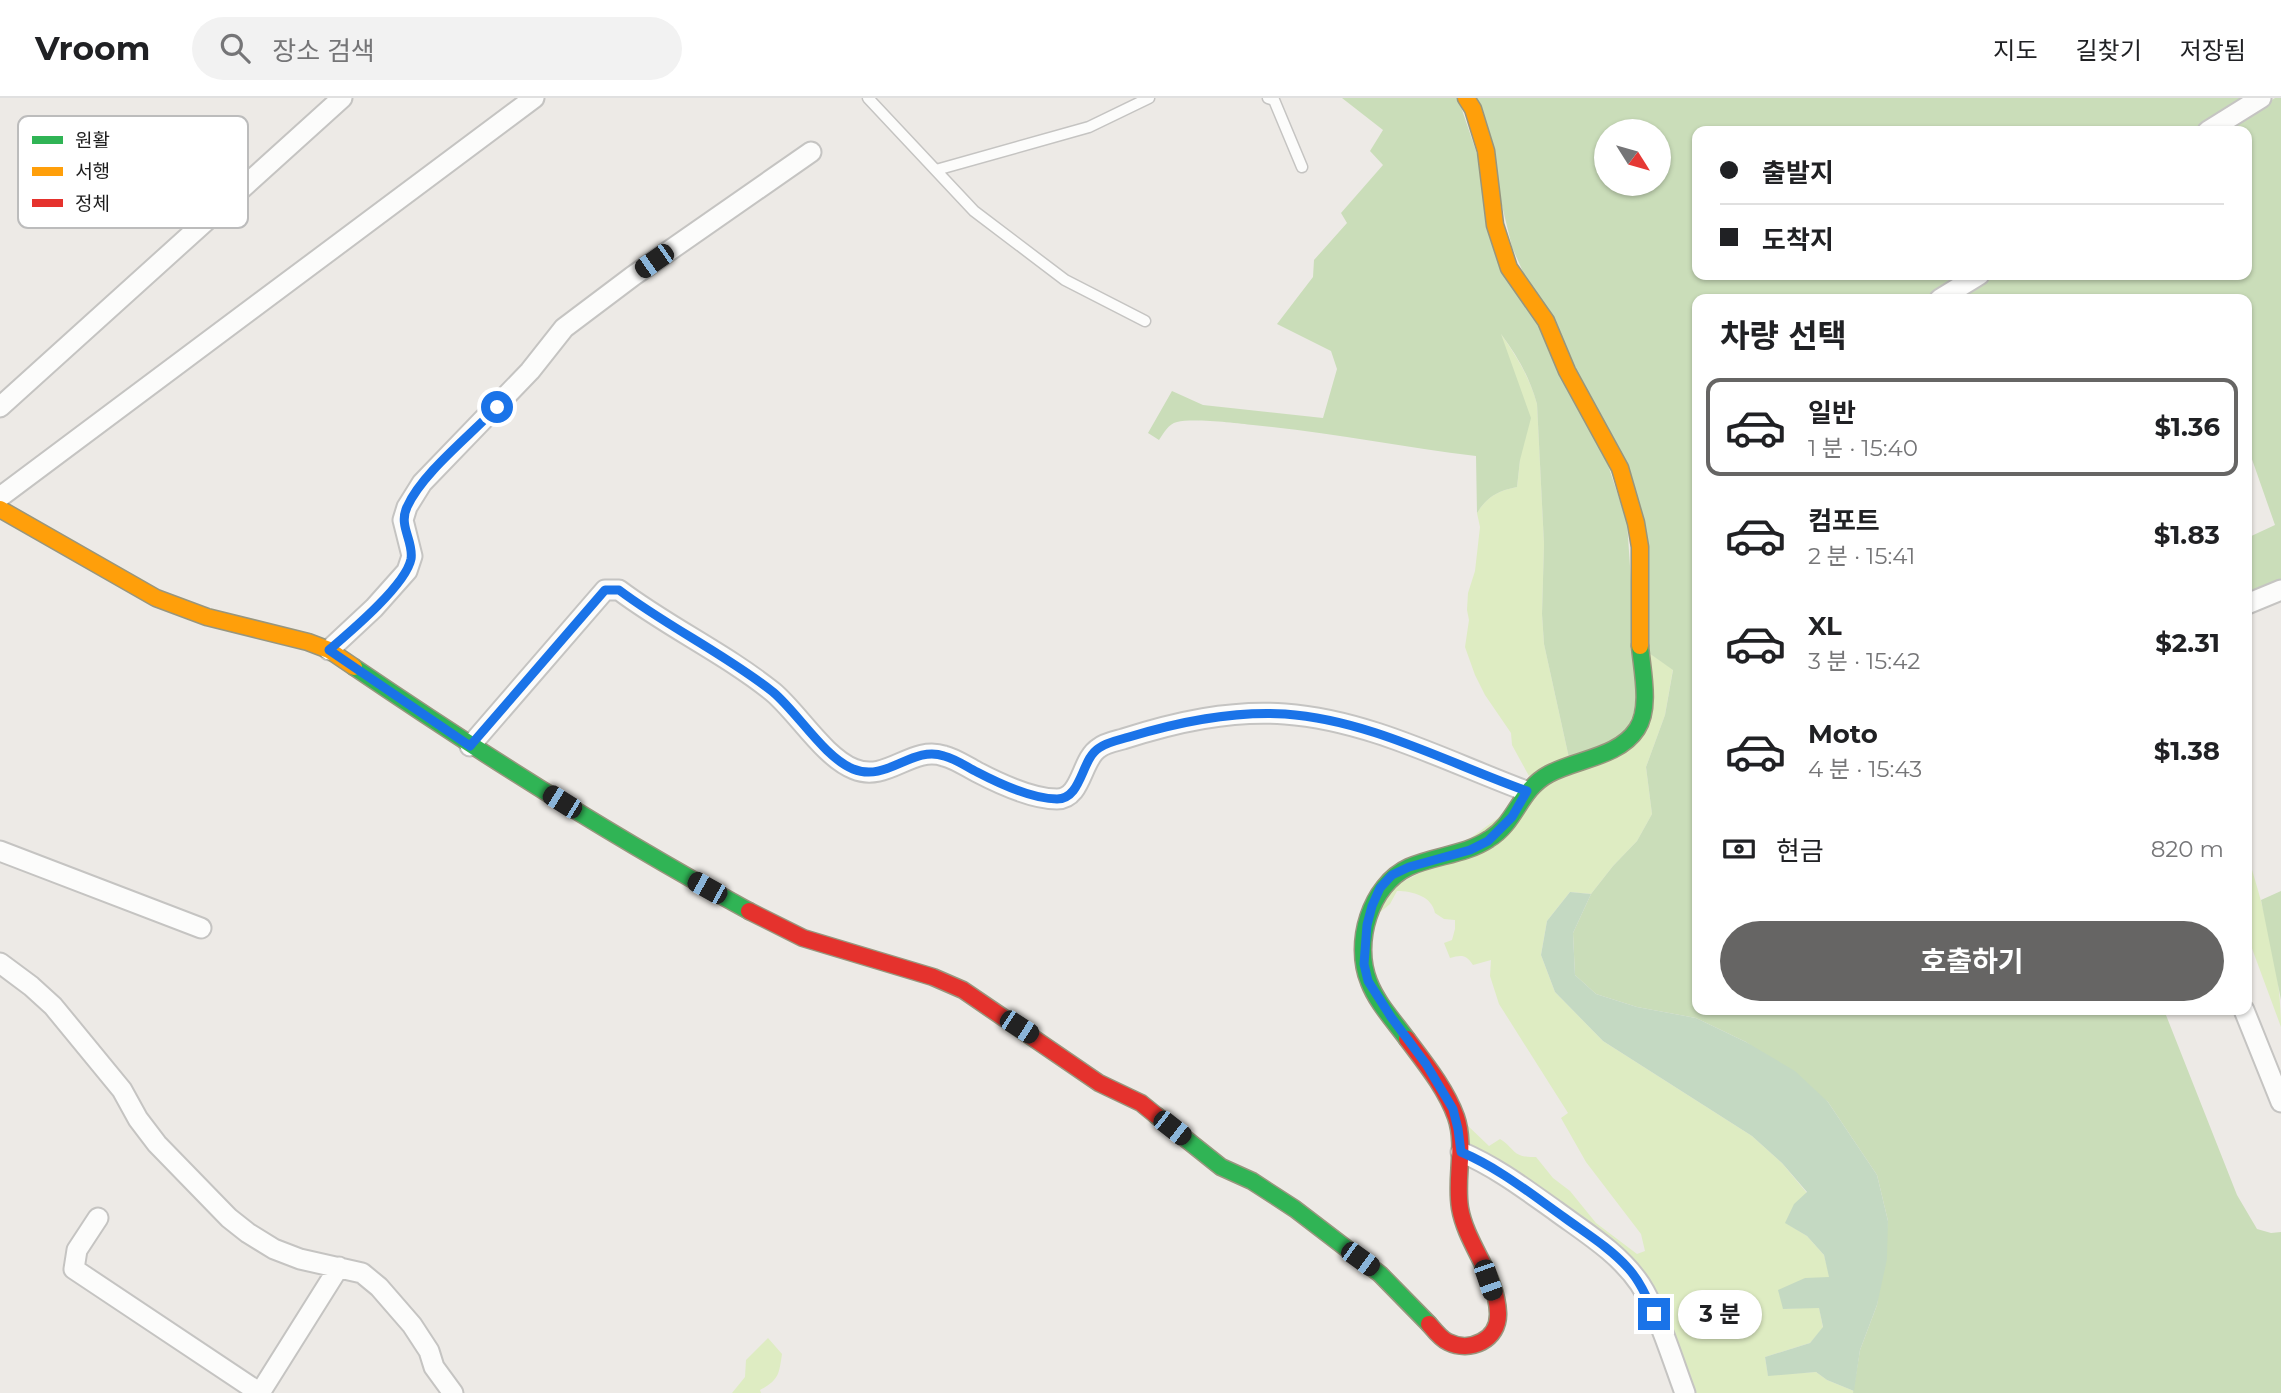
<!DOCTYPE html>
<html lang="ko">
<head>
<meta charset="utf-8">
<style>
  body { margin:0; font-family:Montserrat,"Noto Sans KR",sans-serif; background:#f2f2f2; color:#202124; height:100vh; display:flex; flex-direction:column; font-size:26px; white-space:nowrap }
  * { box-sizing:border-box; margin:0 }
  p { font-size:23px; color:#757577 }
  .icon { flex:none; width:38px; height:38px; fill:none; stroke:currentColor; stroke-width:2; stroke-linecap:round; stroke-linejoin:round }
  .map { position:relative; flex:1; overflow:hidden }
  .sheet { position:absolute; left:1692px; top:196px; width:560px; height:721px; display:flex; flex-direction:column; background:#fff; border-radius:14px; box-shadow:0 2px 5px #0004 }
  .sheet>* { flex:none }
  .banner { position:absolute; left:1692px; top:28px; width:560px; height:154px; border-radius:14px; box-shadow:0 2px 5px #0004; display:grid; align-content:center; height:154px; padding:0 28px; background:#fff }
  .needle { width:46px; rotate:127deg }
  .fabs { position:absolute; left:1594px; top:21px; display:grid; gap:14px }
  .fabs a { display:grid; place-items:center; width:77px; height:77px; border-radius:50%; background:#fff; box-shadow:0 2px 5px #0004; font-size:35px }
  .end { position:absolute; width:32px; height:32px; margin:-16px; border:9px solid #1a73e8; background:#fff; box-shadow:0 0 0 4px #fff }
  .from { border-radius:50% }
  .bubble { position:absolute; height:49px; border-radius:24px; background:#fff; box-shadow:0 2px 5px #0004; font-size:23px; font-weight:700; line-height:49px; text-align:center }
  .car { position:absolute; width:21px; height:42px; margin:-21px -10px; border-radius:9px; box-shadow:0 0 5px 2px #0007; background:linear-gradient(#222 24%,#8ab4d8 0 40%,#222 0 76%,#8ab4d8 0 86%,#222 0) }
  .banner b { display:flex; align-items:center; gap:24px; height:66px; font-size:26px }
  .banner b+b { border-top:2px solid #e0e0e0 }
  .banner i { width:18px; height:18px; background:#202124 }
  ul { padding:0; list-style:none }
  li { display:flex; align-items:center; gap:21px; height:98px; margin:0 14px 10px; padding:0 14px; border:4px solid transparent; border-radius:14px }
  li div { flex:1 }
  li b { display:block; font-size:26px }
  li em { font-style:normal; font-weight:700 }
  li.current { border-color:#666564 }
  li>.icon { width:63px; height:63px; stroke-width:1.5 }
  h2 { padding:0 28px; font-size:32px; line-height:84px }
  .pay { display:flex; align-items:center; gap:18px; height:77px; padding:0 28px; font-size:26px }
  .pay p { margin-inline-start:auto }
  .action { display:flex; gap:14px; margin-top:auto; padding:14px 28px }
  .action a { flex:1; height:80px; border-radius:42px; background:#666564; color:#fff; font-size:28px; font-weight:700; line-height:80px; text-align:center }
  header { display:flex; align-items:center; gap:42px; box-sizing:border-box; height:98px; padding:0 35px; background:#fff; border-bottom:2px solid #e0e0e0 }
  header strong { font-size:33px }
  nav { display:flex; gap:38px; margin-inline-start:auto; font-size:24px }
  .search { width:490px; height:63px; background:#f2f2f2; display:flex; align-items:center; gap:18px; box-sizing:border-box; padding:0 24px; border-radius:38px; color:#757577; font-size:26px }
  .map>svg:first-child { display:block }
  .grass { fill:#deecc2 }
  .forest { fill:#caddb9; fill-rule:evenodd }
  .cemetery { fill:#c4d9c2 }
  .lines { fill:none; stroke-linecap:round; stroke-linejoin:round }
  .lane-casing { stroke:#c5c4c2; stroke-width:13 }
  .street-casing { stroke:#c5c4c2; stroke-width:23 }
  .fast-casing { stroke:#98967e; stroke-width:19 }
  .slow-casing { stroke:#98967e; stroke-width:19 }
  .jam-casing { stroke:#98967e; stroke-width:19 }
  .lane { stroke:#fcfcfb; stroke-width:10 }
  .street { stroke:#fcfcfb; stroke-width:19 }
  .fast { stroke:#30b455; stroke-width:16 }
  .slow { stroke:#ff9f0a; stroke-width:16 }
  .jam { stroke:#e5322d; stroke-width:16 }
  .route { stroke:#1a73e8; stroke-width:9 }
  .key { fill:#fff; stroke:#bcbcbc; stroke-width:2 }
  .key-label { font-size:19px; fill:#1e1e1e }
</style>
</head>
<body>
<header>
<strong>Vroom</strong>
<div class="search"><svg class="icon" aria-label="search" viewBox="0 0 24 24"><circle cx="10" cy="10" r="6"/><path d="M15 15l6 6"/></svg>장소 검색</div>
<nav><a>지도</a><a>길찾기</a><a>저장됨</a></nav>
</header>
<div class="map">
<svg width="2281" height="1295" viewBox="0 0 2281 1295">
  <rect width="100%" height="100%" fill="#edeae6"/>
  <path class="grass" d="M1499,233C1516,258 1529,277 1537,306L1544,446L1542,516L1544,546L1569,660L1529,678L1512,647L1511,635L1485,597L1475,577L1465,549L1469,522L1467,512L1468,495L1475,473L1480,429L1477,415C1488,398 1498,393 1517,389L1520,362Z
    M1646,553L1673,571L1665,617L1646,669L1652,716L1637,743L1613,768L1591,796L1570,794L1547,823L1541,857L1555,894L1603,943L1752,1038L1782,1065L1807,1095L1786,1125L1807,1138L1824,1157L1830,1180H1805L1783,1211L1819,1209L1823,1230L1810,1245L1765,1259L1768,1277L1816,1274L1827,1282L1854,1293L1853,1295H1690L1646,1187L1470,1050L1466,1026L1489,1048L1500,1041C1516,1051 1512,1060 1536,1059L1553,1080L1570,1093L1596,1125L1637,1156L1645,1153L1641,1136L1586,1064L1561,1020L1568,1015L1499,906L1490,878L1491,862L1473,867C1466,856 1461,857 1450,860L1444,845L1452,842L1455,831V822L1444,821L1435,815C1432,798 1412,793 1397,793L1390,806L1378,816L1395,788L1431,769L1558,676Z
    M2250,765C2266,818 2281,875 2281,929L2247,837V767Z
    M768,1240L782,1256C779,1276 779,1282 760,1292L761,1295H732L745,1279L746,1262Z"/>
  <path class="forest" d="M1342,0H1458L1529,209L1605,358L1627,424L1639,601L1625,637L1569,660L1544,546L1542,516L1544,446L1537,306C1529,278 1518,259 1501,236L1531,320L1520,362L1517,389C1498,393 1488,398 1477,415L1476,358C1401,349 1327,334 1253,327C1236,325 1192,320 1177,324C1168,326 1164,335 1159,342L1148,335L1172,293L1203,307L1323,320L1337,271L1331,253L1277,226L1313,179L1314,162L1347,125L1341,115L1383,67L1370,53L1383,32Z
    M1476,0H2252L2198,33H1698V177H1966L1927,201H1698V912H2164L2237,1097L2257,1131L2271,1135L2281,1134V1295H1853L1860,1252L1877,1207L1888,1123L1877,1077L1828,1004L1746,944L1696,920L1637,909L1596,896L1575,877L1573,835L1591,796L1613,768L1637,743L1652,716L1646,669L1665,617L1673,572L1646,553L1644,449L1512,149ZM1606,33H1659V86H1606Z
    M2275,0H2281V489L2247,499V440L2275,427L2247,347V201H1956L1994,177H2247V33H2222Z
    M2281,793V902L2261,802Z"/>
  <path class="cemetery" d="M1570,794L1591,796L1573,835L1575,877L1596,896L1637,909L1696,920L1746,944L1795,973L1828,1004L1877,1077L1888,1123L1887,1161L1877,1207L1860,1252L1854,1293L1827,1282L1816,1274L1768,1278L1765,1259L1810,1245L1823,1229L1819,1210L1783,1211L1778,1192L1805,1180L1829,1179L1824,1157L1807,1138L1785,1125L1794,1106L1807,1094L1782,1065L1752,1038L1603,943L1555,894L1541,857L1547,823Z"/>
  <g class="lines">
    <g class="lane-casing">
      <path id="lane" d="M868,0L974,113L1065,182L1145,223
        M1268,0L1274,2L1302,69
        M936,72L1089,29L1149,0"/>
    </g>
    <g class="street-casing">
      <path id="street" d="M2208,33L2261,0
        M1940,201L1979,177
        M0,309L342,0
        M0,399L534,0
        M2247,506L2281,492
        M329,552L374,510L407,473L412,458L403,422L407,409L422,385L530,273L564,230L633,178L811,54
        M470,648L605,492H619C668,529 726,556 773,594C798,615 824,659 854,671C887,685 912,647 944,658C956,661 967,669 977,674C1000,686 1032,701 1057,701C1082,701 1081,661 1099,650C1105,645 1116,643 1123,641C1176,624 1230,612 1285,616C1369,622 1448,664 1526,693
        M0,753L201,830
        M0,865L31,888L53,908L122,992L138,1021L157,1046L229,1120L248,1135L274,1151L300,1161L362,1175L379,1189L412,1227L429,1253L434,1269L453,1295
        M2244,912L2281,1004
        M1461,1054C1496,1069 1525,1091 1556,1113C1586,1135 1619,1155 1640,1186C1658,1214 1673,1263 1685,1295
        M98,1120L77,1152L74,1171L254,1291L263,1290L339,1169"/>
    </g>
    <g class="fast-casing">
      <path id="fast" d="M354,569C482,656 613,739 749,813
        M1407,941C1394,923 1377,905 1369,884C1353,845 1370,787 1409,769C1436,757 1465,757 1489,741C1517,724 1519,692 1549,676C1577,661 1619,659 1637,631C1651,610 1642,572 1640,548
        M1157,1018L1221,1069L1252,1083L1295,1111L1380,1176L1429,1226"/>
    </g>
    <g class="slow-casing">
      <path id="slow" d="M1466,0L1473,11L1486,53L1495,127L1509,170L1546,223L1567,273L1620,370L1636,425L1640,449V548
        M0,411L156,500L207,519L308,544L329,552L354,569"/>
    </g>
    <g class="jam-casing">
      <path id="jam" d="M749,813L803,840L933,879L963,892L1099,985L1141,1005L1157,1018
        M1407,941C1425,965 1446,991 1456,1019C1466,1048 1455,1080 1460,1110C1466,1146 1497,1178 1498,1215C1499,1242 1470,1255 1448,1244C1441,1241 1434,1232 1429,1226"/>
    </g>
    <use href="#lane" class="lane"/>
    <use href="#street" class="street"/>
    <use href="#fast" class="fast"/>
    <use href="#slow" class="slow"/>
    <use href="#jam" class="jam"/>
  </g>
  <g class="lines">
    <path class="route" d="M497,309C471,337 422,375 407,409C398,428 414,443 411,461C406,487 350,534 329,552L470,648L605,492H619C668,529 725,556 773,594C798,615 824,659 853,671C887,685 912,647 944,658C956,661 967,669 977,674C1000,686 1032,701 1057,701C1082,701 1081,661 1099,650C1107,644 1119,642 1129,639C1179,624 1231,613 1285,616C1370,622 1448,665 1527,693L1512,719L1488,743L1470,752L1409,769L1392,777L1380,790L1372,808L1367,827L1364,866L1368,883L1391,919L1426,966L1453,1011L1458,1031L1461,1054C1499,1070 1531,1096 1565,1120C1587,1136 1610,1150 1628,1170C1640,1183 1647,1200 1654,1216"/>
  </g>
  <rect x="18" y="18" width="230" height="112" rx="10" class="key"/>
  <rect x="32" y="38" width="31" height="8" fill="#30b455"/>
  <rect x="32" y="69" width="31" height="9" fill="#ff9f0a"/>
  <rect x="32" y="101" width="31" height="8" fill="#e5322d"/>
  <g class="key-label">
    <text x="75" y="49">원활</text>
    <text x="75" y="80">서행</text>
    <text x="75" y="112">정체</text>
  </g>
</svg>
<div class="fabs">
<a><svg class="needle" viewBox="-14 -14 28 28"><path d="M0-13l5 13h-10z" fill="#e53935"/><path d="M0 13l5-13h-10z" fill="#757577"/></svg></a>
</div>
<i class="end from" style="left:497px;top:309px"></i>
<i class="end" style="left:1654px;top:1216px"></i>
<div class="bubble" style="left:1678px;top:1192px;width:84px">3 분</div>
<i class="car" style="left:654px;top:163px;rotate:235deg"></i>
<i class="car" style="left:562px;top:704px;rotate:302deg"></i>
<i class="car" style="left:707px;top:790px;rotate:299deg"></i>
<i class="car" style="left:1019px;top:929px;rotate:123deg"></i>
<i class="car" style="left:1172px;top:1030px;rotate:128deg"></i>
<i class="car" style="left:1360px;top:1161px;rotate:126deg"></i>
<i class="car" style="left:1488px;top:1182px;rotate:161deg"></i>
<div class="banner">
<b><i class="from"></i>출발지</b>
<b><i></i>도착지</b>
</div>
<section class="sheet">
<h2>차량 선택</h2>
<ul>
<li class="current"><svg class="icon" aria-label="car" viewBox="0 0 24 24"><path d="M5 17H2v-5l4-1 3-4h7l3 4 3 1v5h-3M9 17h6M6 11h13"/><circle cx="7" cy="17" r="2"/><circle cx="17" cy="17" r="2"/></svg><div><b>일반</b><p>1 분 · 15:40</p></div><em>$1.36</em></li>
<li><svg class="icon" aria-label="car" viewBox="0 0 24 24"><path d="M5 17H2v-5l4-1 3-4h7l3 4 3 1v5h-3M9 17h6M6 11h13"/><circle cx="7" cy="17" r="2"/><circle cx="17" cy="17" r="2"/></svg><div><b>컴포트</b><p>2 분 · 15:41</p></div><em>$1.83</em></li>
<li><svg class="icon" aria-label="car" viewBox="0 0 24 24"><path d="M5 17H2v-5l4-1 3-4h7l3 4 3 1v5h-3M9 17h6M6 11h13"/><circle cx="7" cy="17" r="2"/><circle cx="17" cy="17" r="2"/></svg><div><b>XL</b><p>3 분 · 15:42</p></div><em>$2.31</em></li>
<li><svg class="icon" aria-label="car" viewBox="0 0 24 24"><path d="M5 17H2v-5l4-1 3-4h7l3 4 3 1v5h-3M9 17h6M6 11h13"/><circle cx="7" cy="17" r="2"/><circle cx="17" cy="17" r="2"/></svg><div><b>Moto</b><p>4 분 · 15:43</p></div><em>$1.38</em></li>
</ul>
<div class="pay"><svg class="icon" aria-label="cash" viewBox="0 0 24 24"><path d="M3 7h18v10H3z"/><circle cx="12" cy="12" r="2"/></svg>현금<p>820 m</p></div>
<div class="action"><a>호출하기</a></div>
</section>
</div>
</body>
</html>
